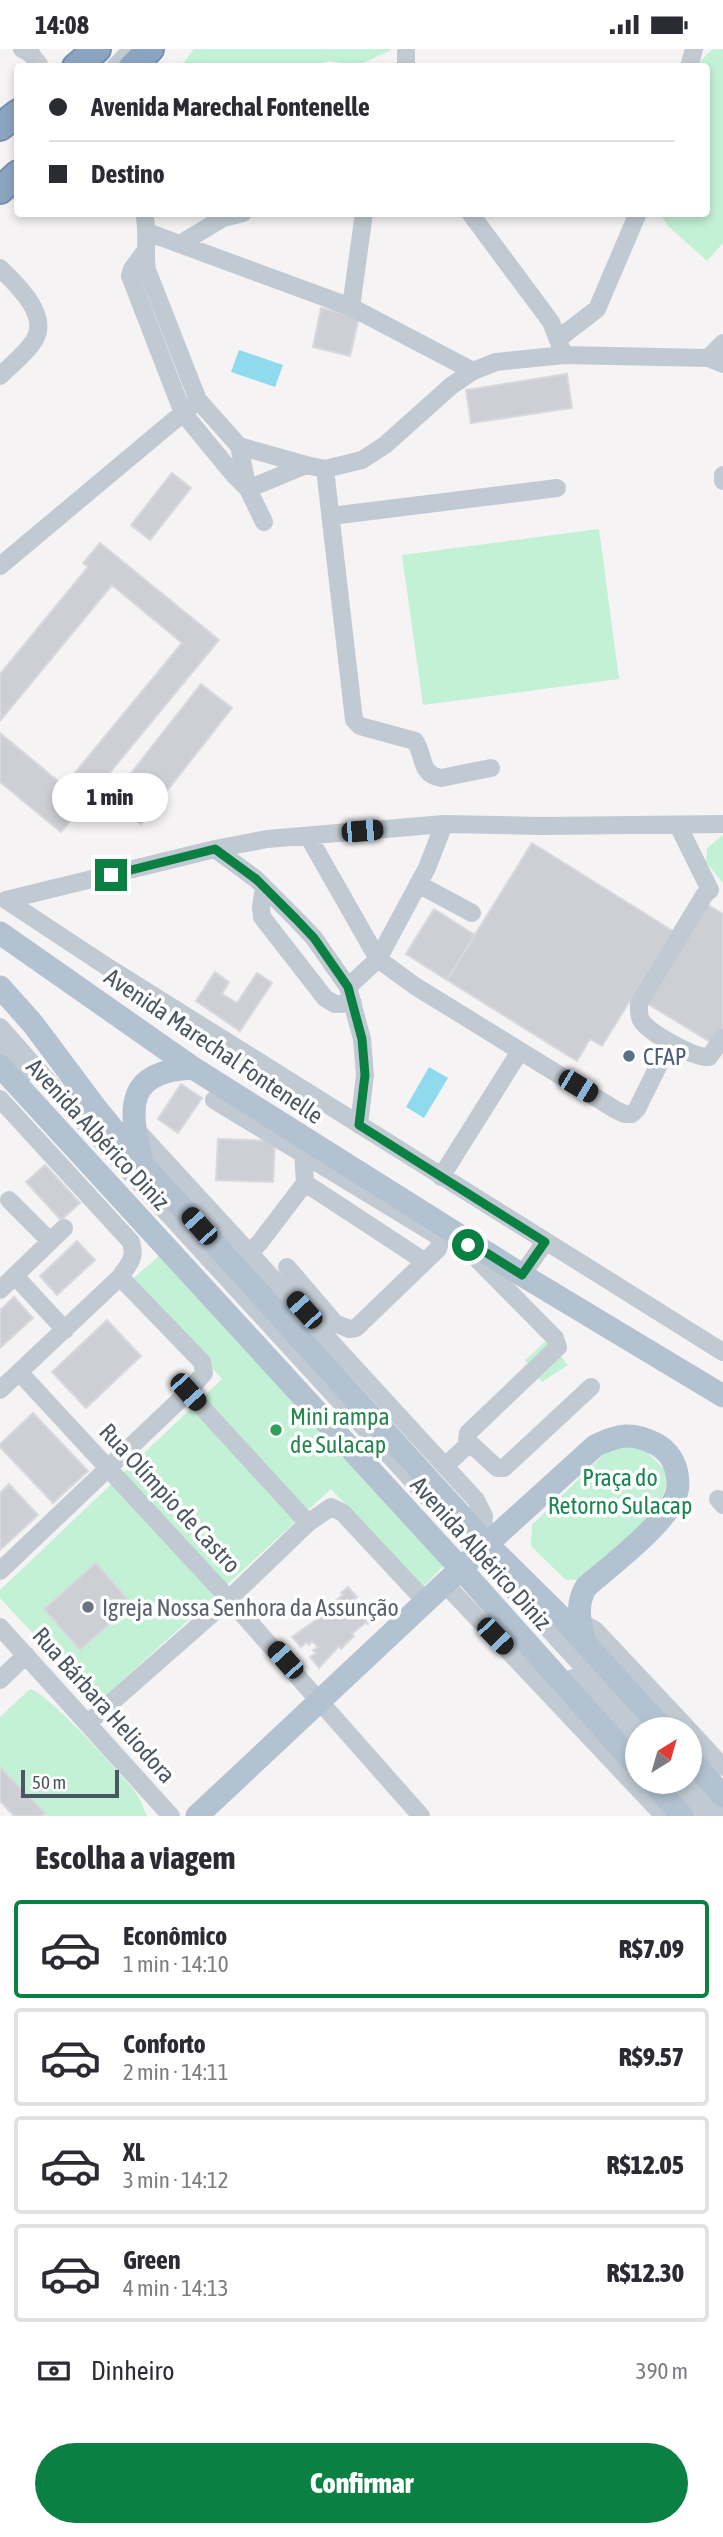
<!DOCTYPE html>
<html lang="pt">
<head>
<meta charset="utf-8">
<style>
  body { margin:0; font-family:"Asap Condensed",sans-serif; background:#f7f7f7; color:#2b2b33; height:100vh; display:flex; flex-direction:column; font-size:26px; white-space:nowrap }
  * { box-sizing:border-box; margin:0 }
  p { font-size:23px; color:#7c7c81 }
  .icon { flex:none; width:38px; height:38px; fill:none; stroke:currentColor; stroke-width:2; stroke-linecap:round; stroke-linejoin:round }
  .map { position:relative; height:1767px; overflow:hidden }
  .panel { display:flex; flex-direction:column; background:#fff; flex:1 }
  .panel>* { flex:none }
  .hud { position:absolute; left:14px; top:14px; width:696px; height:154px; border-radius:7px; box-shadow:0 4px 10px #0003; display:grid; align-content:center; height:154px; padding:0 35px; background:#fff }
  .needle { width:46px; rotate:37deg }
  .fabs { position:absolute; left:625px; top:1668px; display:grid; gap:14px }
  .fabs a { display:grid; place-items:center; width:77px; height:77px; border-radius:50%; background:#fff; box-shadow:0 4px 10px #0003; font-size:35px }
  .scale { position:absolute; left:21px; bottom:18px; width:98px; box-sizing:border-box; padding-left:7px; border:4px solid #4a5661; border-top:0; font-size:19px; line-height:24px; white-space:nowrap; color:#4a5661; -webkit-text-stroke:5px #fff; paint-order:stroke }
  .end { position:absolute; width:32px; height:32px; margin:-16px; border:9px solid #0b8043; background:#fff; box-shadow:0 0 0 4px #fff }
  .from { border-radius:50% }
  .bubble { position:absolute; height:49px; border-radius:24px; background:#fff; box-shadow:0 4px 10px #0003; font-size:23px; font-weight:800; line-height:49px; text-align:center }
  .car { position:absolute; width:21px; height:42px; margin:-21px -10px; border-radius:9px; box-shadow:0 0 5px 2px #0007; background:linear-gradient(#222 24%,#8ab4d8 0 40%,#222 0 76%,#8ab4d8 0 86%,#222 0) }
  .hud b { display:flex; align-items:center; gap:24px; height:66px; font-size:26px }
  .hud b+b { border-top:2px solid #e1e1e2 }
  .hud i { width:18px; height:18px; background:#2b2b33 }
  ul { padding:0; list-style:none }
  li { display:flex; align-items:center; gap:21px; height:98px; margin:0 14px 10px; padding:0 21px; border:4px solid #e1e1e2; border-radius:7px }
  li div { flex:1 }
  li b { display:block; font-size:26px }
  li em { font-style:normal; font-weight:800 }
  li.current { border-color:#0b8043 }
  li>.icon { width:63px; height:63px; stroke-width:1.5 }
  h2 { padding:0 35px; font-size:32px; line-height:84px }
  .pay { display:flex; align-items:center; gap:18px; height:77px; padding:0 35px; font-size:26px }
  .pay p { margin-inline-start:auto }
  .action { display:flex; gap:14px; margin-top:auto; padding:14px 35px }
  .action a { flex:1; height:80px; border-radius:42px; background:#0b8043; color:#fff; font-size:28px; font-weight:800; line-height:80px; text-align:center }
  .status { display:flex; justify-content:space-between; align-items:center; height:49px; padding:0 35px; background:#fff; direction:ltr }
  .status svg { height:19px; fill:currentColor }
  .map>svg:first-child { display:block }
  .green { fill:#c3f1d5 }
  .water { fill:#90daee }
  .building { fill:#cdcfd5; stroke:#d7d9de; stroke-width:2 }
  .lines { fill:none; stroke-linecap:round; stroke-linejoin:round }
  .minor-tunnel { stroke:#caccce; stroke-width:18; stroke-dasharray:18 9; stroke-linecap:butt }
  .highway-casing { stroke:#7690ad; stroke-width:30 }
  .minor { stroke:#c1cad2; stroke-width:18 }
  .major { stroke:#b3c2d1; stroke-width:23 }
  .highway { stroke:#8ba5c1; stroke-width:26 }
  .route { stroke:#0b8043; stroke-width:9 }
  .service-dot { fill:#5c6f8a; stroke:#fff; stroke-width:2.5 }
  .leisure-dot { fill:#2e9e5b; stroke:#fff; stroke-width:2.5 }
  .worship-dot { fill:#6b7280; stroke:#fff; stroke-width:2.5 }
  .labels { text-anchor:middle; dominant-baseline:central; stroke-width:7; stroke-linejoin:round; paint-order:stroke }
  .street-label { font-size:24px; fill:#4a5661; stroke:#fff }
  .service-label { font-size:24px; fill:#4e5e75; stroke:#fff; text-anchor:start }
  .leisure-label { font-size:24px; fill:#27864d; stroke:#fff; text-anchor:start }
  .park-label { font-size:24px; fill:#17864f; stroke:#fff }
  .worship-label { font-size:24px; fill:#5b616d; stroke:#fff; text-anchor:start }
</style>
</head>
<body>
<div class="status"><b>14:08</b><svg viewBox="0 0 49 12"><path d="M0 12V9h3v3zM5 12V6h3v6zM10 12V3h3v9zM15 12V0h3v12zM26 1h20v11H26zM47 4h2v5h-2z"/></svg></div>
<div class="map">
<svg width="723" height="1767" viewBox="0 0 723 1767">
  <rect width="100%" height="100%" fill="#f5f3f3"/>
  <path class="green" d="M194,0H393L357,17L329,12L309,18L181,17Z
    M713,0H723V194L707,212L668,177L660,165L707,164V18L698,17L704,8Z
    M599,480L619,630L423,656L402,506Z
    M723,786V834L706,813L707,799Z
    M159,1207L445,1515L423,1538L331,1440L98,1654L0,1549V1541L222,1330L131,1231Z
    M547,1291L568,1316L542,1333L525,1311Z
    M626,1397L644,1400L666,1422C667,1438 664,1447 656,1461L583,1530L566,1531L531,1497L532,1476L602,1407L613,1400Z
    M30,1640C46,1642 126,1729 138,1747C142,1753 144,1761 147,1767H35L37,1763L0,1717V1668Z"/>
  <path class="water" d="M239,301L283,316L275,338L231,323Z
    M429,1018L448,1029L424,1069L406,1058Z"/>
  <path class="building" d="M321,259L359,268L350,307L313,298Z
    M567,325L572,359L471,374L466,341Z
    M172,424L191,439L150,491L131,476Z
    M100,494L219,591L61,783L0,733V684L64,737L182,594L112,536L0,672V625L88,518L83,514Z
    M201,635L232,659L141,775L110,751Z
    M532,794L673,882L602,997L590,990L577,1012L447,931Z
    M703,853L723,865V987L717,997L643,952Z
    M434,860L475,886L447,931L406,905Z
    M215,923L229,933L222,945L237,954L257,924L272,934L240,982L196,952Z
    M181,1035L202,1049L178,1084L158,1070Z
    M218,1090L275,1092L273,1133L216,1131Z
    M45,1116L80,1154L61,1171L26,1133Z
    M77,1192L95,1211L57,1246L40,1227Z
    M14,1248L33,1269L0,1299V1261Z
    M107,1271L141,1307L86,1359L52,1323Z
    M33,1364L88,1422L53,1454L0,1398V1395Z
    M9,1435L38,1466L0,1501V1444Z
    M96,1514L132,1555L80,1601L44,1560Z
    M348,1538L357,1548L352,1553L354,1555L351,1558L355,1563L359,1560L361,1563L366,1558L375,1568L368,1575L366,1573L352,1585L354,1587L341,1600L339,1597L319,1619L310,1608L316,1604L313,1601L318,1598L312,1592L309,1596L307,1593L301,1598L292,1588L316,1571L314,1568L343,1546L341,1544Z
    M0,1718L45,1764L42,1767H14L0,1752Z"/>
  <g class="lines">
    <path class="minor-tunnel" d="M31,5L41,18"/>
    <g class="highway-casing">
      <path id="highway" d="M76,18L97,0
        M132,18L150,0
        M0,78L18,64
        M0,141L18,125"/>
    </g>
    <path class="minor" d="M22,0L31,5
      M406,3V18
      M115,18L132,0
      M689,18L694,0
      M144,164C149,183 144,202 147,221L198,351L239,397L248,440L264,473
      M470,164L551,273L564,306
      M147,183L351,258L473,322
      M180,195L223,169L243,164
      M144,204L132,220L130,227L183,364L234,426L248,440
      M0,219C16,235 49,265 35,290C27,304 11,316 0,327
      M351,258L364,164
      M558,290L597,260L638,164
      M708,309L723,294
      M239,397L306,416L325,420L362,411L385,396L451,337L473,322L496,313L564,306L708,309L723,315
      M325,420L354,671L360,677L415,692C425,707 419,725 441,729L491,719
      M723,426V432
      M248,440L306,416
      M331,467L557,439
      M0,517L190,358
      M723,775L541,777L444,775L267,790L215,800L6,851L109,919L723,1303
      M678,776L710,841
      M308,787L378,910L415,937L616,1061L625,1065H632L637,1060L670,993
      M215,800L256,830L296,870L314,889L348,938L362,990L365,1026L359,1076
      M418,835L472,864
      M264,838L261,858L262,868L325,949L335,955L353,954
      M710,841L705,845L639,954C639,959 638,965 641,971C649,984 694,1009 709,1008L723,989
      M348,938L378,910L427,819L444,775
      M0,978L81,1070L640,1680
      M0,1000L23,1026
      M0,1050L131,1193C136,1209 129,1215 120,1228L0,1341
      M214,1051L438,1187L440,1194L438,1200L356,1279L349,1280L335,1274L287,1218
      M133,1077L476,1451L484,1467L483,1491
      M441,1128L520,1002
      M305,1134L424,1212
      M9,1151L50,1192
      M467,1194L472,1205L555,1289L558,1298L468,1384L467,1390L470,1394L497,1419H504L591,1338
      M243,1211L260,1193L305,1134L303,1103
      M522,1226L545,1193
      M15,1227L65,1281
      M0,1241L64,1179
      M20,1324L229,1550L421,1767
      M188,1343L308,1474
      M445,1417L470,1394
      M718,1450L723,1456
      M0,1522L188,1343L204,1324L202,1313L120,1228
      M445,1535L664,1767
      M572,1572L580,1573L595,1581L688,1680
      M0,1578L171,1767
      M573,1629L637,1699
      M0,1631L26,1606
      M88,1674L229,1550L308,1474L331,1458L343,1464L426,1553
      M690,1682L723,1718
      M668,1732L699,1767
      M688,1732L719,1767"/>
    <path class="major" d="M0,884L193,1019L522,1226L723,1347
      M0,938L33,975L95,1058L143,1116L487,1495L563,1570L663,1680
      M0,1017L461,1520L637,1717
      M141,1109C128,1056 127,1022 193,1019
      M690,1710L723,1747
      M651,1732L682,1767
      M197,1767L487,1495L595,1397C619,1385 632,1383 656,1395C665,1400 673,1409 676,1420C678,1428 679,1438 676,1446C668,1473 609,1518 586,1538C575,1556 580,1575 585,1594"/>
    <use href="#highway" class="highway"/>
  </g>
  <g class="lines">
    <path class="route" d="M111,826L215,800L256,830L296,870L314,889L348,938L362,990L365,1026L359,1076L545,1193L522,1226L466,1191L468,1196"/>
  </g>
  <circle class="service-dot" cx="629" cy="1007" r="7"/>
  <circle class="leisure-dot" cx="276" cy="1381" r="7"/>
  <circle class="worship-dot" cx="88" cy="1558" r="7"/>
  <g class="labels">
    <g class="street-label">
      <text transform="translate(214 997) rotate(34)">Avenida Marechal Fontenelle</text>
      <text transform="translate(98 1085) rotate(47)">Avenida Albérico Diniz</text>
      <text transform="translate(170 1449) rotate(47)">Rua Olímpio de Castro</text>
      <text transform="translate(481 1504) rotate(48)">Avenida Albérico Diniz</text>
      <text transform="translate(104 1656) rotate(48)">Rua Bárbara Heliodora</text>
    </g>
    <g class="service-label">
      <text x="643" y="1007">CFAP</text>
    </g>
    <g class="leisure-label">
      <text x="290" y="1367">Mini rampa<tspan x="290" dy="28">de Sulacap</tspan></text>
    </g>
    <g class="park-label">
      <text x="620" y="1428">Praça do<tspan x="620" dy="28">Retorno Sulacap</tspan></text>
    </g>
    <g class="worship-label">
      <text x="102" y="1558">Igreja Nossa Senhora da Assunção</text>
    </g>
  </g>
</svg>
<div class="fabs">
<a><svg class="needle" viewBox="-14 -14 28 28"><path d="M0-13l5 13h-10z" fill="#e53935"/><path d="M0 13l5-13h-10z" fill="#7c7c81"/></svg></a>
</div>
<div class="scale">50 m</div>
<i class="end from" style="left:468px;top:1196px"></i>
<i class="end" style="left:111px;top:826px"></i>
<div class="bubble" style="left:52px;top:724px;width:116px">1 min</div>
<i class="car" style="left:362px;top:782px;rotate:85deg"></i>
<i class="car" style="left:578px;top:1037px;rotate:121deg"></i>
<i class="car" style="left:199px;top:1177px;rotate:318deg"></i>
<i class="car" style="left:304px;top:1261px;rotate:318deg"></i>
<i class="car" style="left:188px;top:1343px;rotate:138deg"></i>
<i class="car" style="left:495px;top:1587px;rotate:136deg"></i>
<i class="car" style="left:285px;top:1611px;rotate:318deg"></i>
<div class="hud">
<b><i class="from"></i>Avenida Marechal Fontenelle</b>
<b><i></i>Destino</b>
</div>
</div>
<section class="panel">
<h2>Escolha a viagem</h2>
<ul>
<li class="current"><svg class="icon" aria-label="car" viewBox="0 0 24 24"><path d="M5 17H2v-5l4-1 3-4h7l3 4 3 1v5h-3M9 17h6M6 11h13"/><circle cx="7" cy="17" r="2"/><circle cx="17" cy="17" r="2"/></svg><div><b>Econômico</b><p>1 min · 14:10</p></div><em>R$7.09</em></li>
<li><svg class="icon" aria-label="car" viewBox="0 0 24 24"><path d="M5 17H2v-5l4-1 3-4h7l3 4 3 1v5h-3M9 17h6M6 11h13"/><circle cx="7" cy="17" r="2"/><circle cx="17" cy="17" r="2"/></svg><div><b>Conforto</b><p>2 min · 14:11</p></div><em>R$9.57</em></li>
<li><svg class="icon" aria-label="car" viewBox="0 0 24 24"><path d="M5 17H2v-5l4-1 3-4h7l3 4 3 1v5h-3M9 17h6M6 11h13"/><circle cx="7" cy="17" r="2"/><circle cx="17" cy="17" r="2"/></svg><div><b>XL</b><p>3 min · 14:12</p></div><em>R$12.05</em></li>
<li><svg class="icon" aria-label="car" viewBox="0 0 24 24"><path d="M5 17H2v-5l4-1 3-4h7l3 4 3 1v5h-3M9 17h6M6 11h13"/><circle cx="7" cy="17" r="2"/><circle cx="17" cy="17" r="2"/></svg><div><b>Green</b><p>4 min · 14:13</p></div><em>R$12.30</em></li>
</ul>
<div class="pay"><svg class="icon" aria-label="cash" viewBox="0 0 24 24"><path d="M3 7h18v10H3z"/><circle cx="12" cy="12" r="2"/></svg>Dinheiro<p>390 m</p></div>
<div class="action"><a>Confirmar</a></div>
</section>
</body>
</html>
